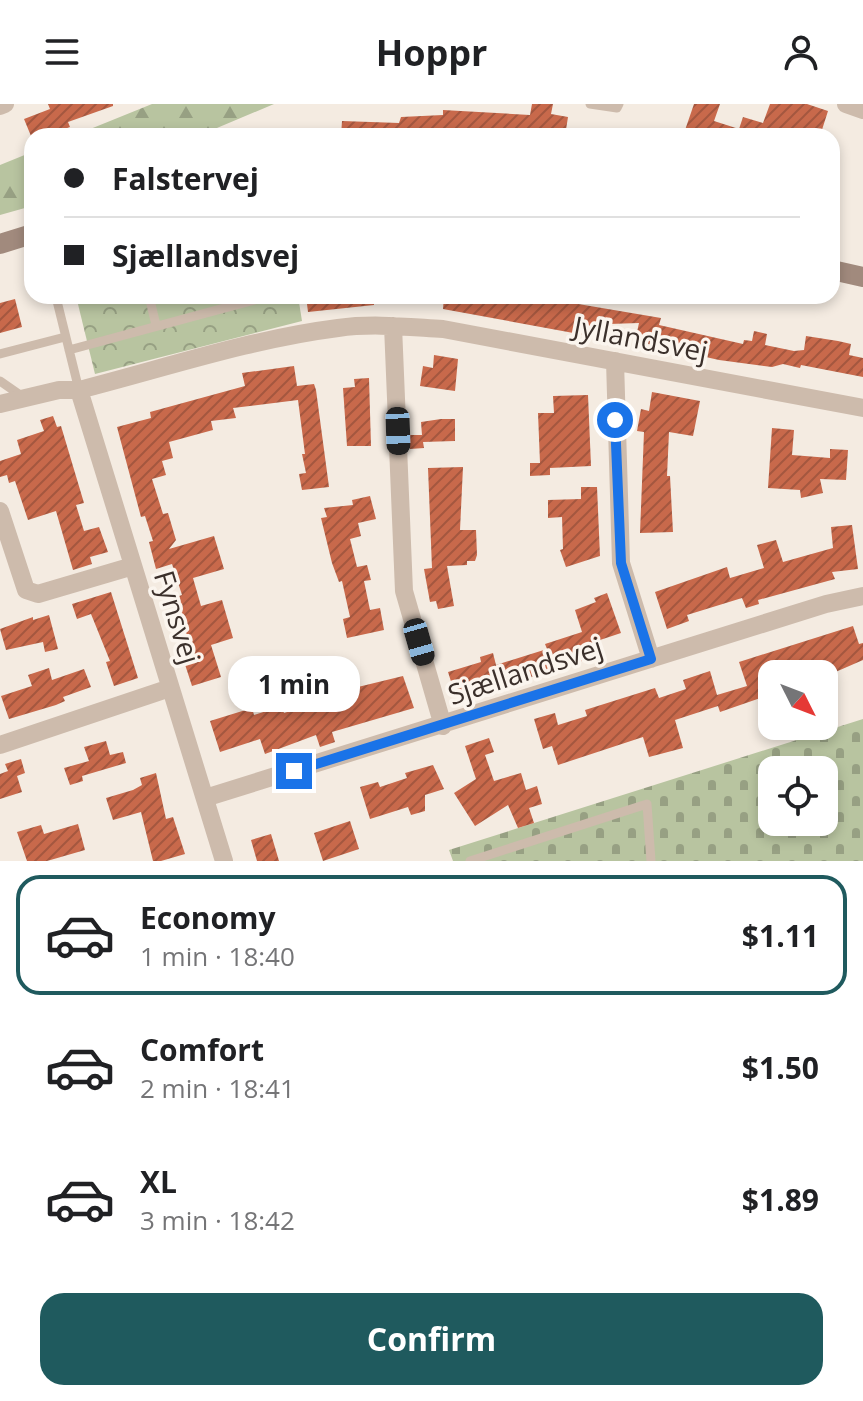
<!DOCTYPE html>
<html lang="en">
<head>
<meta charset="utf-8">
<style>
  body { margin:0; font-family:"Open Sans",sans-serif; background:#f2f2f2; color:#202124; height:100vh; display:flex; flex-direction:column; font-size:30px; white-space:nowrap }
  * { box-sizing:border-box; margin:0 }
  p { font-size:26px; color:#757577 }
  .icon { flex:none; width:44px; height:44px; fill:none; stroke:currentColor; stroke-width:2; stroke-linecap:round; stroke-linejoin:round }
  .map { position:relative; height:757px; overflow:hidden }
  .drawer { display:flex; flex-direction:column; background:#fff; flex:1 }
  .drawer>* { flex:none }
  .hud { position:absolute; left:24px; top:24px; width:816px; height:176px; border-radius:24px; box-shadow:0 4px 12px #0003; display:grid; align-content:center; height:176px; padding:0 40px; background:#fff }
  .needle { width:52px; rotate:132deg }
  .buttons { position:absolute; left:758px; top:556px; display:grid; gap:16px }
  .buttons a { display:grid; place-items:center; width:80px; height:80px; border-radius:16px; background:#fff; box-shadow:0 4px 12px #0003; font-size:40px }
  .end { position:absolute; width:36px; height:36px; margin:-18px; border:10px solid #1a73e8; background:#fff; box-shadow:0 0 0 4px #fff }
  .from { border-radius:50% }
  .bubble { position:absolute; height:56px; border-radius:24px; background:#fff; box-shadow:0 4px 12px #0003; font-size:26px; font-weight:700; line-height:56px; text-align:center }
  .car { position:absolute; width:24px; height:48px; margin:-24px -12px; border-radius:10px; box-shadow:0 0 6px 2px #0007; background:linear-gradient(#222 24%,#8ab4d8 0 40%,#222 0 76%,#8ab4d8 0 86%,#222 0) }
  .hud b { display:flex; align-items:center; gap:28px; height:76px; font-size:30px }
  .hud b+b { border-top:2px solid #e0e0e0 }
  .hud i { width:20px; height:20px; background:#202124 }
  ul { padding:14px 0 0; list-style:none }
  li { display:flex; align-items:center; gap:24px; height:120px; margin:0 16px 12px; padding:0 24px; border:4px solid transparent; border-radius:24px }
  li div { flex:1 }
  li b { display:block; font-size:30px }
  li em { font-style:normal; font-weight:700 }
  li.selected { border-color:#1f5a5e }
  li>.icon { width:72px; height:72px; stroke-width:1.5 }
  .cta { display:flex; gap:16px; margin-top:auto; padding:16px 40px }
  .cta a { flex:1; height:92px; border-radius:24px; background:#1f5a5e; color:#fff; font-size:32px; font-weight:700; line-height:92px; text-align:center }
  header { display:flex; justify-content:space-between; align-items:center; height:104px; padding:0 40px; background:#fff; font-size:36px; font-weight:700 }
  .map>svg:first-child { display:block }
  .forest { fill:url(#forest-firs) }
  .cemetery { fill:url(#cemetery-stones); fill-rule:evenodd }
  .park { fill:url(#park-crowns) }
  .building { fill:url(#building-hatch) }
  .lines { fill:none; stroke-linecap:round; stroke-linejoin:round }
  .lane { stroke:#cdbbac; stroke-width:9 }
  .street { stroke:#cdbbac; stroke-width:18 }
  .secondary { stroke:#a18a7d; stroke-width:20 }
  .route { stroke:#1a73e8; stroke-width:10 }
  .labels { text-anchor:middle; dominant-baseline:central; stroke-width:7; stroke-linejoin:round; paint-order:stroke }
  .street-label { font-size:28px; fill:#3b302b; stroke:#fbf5ee }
</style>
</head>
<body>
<header><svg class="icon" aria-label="menu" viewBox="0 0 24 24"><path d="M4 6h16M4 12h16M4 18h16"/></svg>Hoppr<svg class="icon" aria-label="person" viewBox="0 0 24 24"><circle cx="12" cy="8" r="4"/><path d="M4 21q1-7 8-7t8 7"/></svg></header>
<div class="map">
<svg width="863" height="757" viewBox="0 0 863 757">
  <defs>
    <pattern id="forest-firs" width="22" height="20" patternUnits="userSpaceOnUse" patternTransform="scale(2)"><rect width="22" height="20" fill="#b8c4a0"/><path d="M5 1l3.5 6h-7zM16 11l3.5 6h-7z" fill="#97a083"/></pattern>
    <pattern id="cemetery-stones" width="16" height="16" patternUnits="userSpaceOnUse" patternTransform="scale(2)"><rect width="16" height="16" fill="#b8c4a0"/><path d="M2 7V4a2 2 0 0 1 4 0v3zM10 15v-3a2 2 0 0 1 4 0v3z" fill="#97a083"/></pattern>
    <pattern id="park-crowns" width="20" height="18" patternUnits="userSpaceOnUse" patternTransform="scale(2)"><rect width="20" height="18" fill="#b8c4a0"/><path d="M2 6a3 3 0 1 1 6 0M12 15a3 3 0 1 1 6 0" fill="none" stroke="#97a083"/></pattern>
    <pattern id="building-hatch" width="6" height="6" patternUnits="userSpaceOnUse" patternTransform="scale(2)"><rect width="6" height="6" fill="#c8694b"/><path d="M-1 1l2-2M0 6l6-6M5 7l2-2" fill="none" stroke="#a4573f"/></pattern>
  </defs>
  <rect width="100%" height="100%" fill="#f4ebe1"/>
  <path class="forest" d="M152,0H274L198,32H73Z
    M32,48V102L0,111V61Z"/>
  <path class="cemetery" d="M863,615V757H453L449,746ZM772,666H824V718H772Z"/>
  <path class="park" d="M76,192H298L302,217L95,270Z"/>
  <path class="building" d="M48,0H113V2L68,18L70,23L46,32H31L24,15L50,5Z
    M532,0H553L551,10L568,13L565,32H341L342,17L399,19L401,13L443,11V6L530,11Z
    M694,0H720L714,17L739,25L743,13L763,19L770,0H807L828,7L820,32L809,29L808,32H683Z
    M306,192H374V201L308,208Z
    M444,192H531L661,214L659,221L743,240L744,236L752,237L754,227L767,230L765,241L794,247L804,246L806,232L838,237L851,240L849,251L863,254V273L801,261L800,264L783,260L772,263L719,256L635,237L639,219L609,220L606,235L443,205Z
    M15,195L22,223L0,229V199Z
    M434,251L458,255L455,287L420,282L423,262L433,264Z
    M294,262L297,282L314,280L316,286L329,383L302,386L299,370L306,369L302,350H305L298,296L233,304L236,314L211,317L213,326L169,338L173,354L162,357L166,371L152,375L163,410L168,409L176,436L169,445L214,432L224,465L193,474L201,502L222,496L233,534L211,541L221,573L192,582L180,545L190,542L176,493L182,491L172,460L156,465L149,438L153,437L145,412L141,413L117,323L151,314L150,308L245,282L242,269Z
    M369,274L371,342H347L343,284L355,283L354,275Z
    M652,288L700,297L693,332L669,328L667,372H670L673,428L640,429L644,328L637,327L641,305L649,307Z
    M588,291L591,362L550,364V371L530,372V359H540L538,309H554L553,292Z
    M53,312L57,323L61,322L84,399L76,401L84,427L99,423L108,448L90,453L92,460L73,466L56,407L28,416L15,377L9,379L7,371L0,373V357L21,350L17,336L44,327L40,316Z
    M441,315H455V337L423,338L424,344L410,345V331H422L421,318Z
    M772,324L794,326L792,351L830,354V345L848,346L846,376L820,375L823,389L801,394L800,386L768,384Z
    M463,363L460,426H476L477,451L475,457H467V461L447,462L454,502L438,505L436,497L430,498L424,465L432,464L428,364Z
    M581,383H597L600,452L566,463L560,446L563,445L562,413L548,414V396L581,395Z
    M370,392L376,415L358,419L361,432L350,435L357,463L367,461L371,476L364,477L370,506L380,504L384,526L347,534L343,515L350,513L342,477L339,478L332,459L321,414L327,413L324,404L353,401L352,396Z
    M852,421L858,465L832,468L835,475L758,496L759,500L746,504L742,494L687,511L689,517L667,525L655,488L727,463L730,474L764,464L757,441L776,436L783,458L833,444L831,423Z
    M111,488L138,574L114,582L106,558L110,557L91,510L77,515L72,500Z
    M607,489L621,529L600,536L603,547L584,553L585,556L501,583L499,578L486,580L455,590L448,568L481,558L480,553L493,549L496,561L547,545L545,540L582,528L575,506L596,498L594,494Z
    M49,511L58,545L45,548L43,538L6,546L0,525L33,513V516Z
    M853,522L859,540L863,539V556L824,573L792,570L791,566L772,570L767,574L772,590L720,608L718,602L675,616L683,644L649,653L643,633L558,661L552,642L543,645L534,615L555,609L558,621L587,612L585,606L655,584L659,594L686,585L683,576L710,567L717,591L747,582L739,558Z
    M49,564L52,576L84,565L91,583L63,593L65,597L56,601L9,615L1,592L32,582L28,571Z
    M403,572L414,604L332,628L335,638L320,643L316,631L265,650L260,635L220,648L210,617L252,604L254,611L282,602L284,609L309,601L305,589L319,584L321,592Z
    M489,634L494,648L485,651L494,677L521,669L526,686L537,682L542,700L529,704L534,719L518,724L508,701L475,722L454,689L476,675L465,642Z
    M106,637L110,651L123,648L126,659L82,672L83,677L70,681L64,664L89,657L84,643Z
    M21,655L25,669L17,672L22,688L0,695V670L8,667L5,660Z
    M433,661L444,685L425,691V707L411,711L408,703L370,715L360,683L378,678L380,683L407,674L405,669Z
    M156,669L166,715L173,713L185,750L161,757H153L141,708L113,716L106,694L133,686L142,681L140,674Z
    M350,717L359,745L323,757L314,729Z
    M78,720L85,746L47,757H27L17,728L41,721L44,730Z
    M271,730L279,757H257L251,736Z"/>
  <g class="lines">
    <path class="lane" d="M590,0L617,4L619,0
      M149,192L156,221
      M57,197L79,286
      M69,246L269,192
      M0,250L65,233
      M0,277L23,293
      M470,757L647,700L651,757"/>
    <path class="street" d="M846,0L863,6
      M0,2L5,0
      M393,222L404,487L443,622
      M615,257L621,459L651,555
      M79,286L224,757
      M0,300L59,286H79C165,264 251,235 338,224C373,219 408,223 443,225L863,304
      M0,407L26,486L38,490L133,462
      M0,641L170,584
      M205,694L826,500L863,492"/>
    <path class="secondary" d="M0,140L32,130
      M832,166L863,173"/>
  </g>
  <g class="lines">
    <path class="route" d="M294,667L651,555L621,459L615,316"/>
  </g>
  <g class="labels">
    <g class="street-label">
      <text transform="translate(641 234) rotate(11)">Jyllandsvej</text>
      <text transform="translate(178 513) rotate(73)">Fynsvej</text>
      <text transform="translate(525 566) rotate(-18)">Sjællandsvej</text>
    </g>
  </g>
</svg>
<div class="buttons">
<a><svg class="needle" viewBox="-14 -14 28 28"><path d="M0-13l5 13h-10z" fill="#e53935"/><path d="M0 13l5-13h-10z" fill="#757577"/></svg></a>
<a><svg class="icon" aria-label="locate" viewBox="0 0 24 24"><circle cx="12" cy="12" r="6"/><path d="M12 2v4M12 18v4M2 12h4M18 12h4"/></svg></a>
</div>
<i class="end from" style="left:615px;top:316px"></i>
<i class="end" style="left:294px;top:667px"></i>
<div class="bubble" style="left:228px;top:552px;width:132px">1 min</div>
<i class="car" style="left:398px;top:327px;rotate:178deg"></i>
<i class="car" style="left:419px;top:538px;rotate:164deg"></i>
<div class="hud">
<b><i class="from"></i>Falstervej</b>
<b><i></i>Sjællandsvej</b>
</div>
</div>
<section class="drawer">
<ul>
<li class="selected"><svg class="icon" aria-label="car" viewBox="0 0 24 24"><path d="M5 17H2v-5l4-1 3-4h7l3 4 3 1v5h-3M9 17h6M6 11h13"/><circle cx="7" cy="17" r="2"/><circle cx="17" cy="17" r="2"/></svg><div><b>Economy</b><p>1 min · 18:40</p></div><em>$1.11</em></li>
<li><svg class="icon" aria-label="car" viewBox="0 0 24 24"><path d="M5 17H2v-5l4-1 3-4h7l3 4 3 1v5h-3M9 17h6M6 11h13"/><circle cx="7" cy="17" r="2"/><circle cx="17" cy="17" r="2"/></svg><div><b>Comfort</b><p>2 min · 18:41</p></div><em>$1.50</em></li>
<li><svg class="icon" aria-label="car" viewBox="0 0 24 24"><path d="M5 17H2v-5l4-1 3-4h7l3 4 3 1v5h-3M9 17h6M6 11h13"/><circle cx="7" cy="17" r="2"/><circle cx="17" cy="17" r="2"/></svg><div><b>XL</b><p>3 min · 18:42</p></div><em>$1.89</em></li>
</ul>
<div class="cta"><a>Confirm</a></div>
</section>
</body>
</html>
